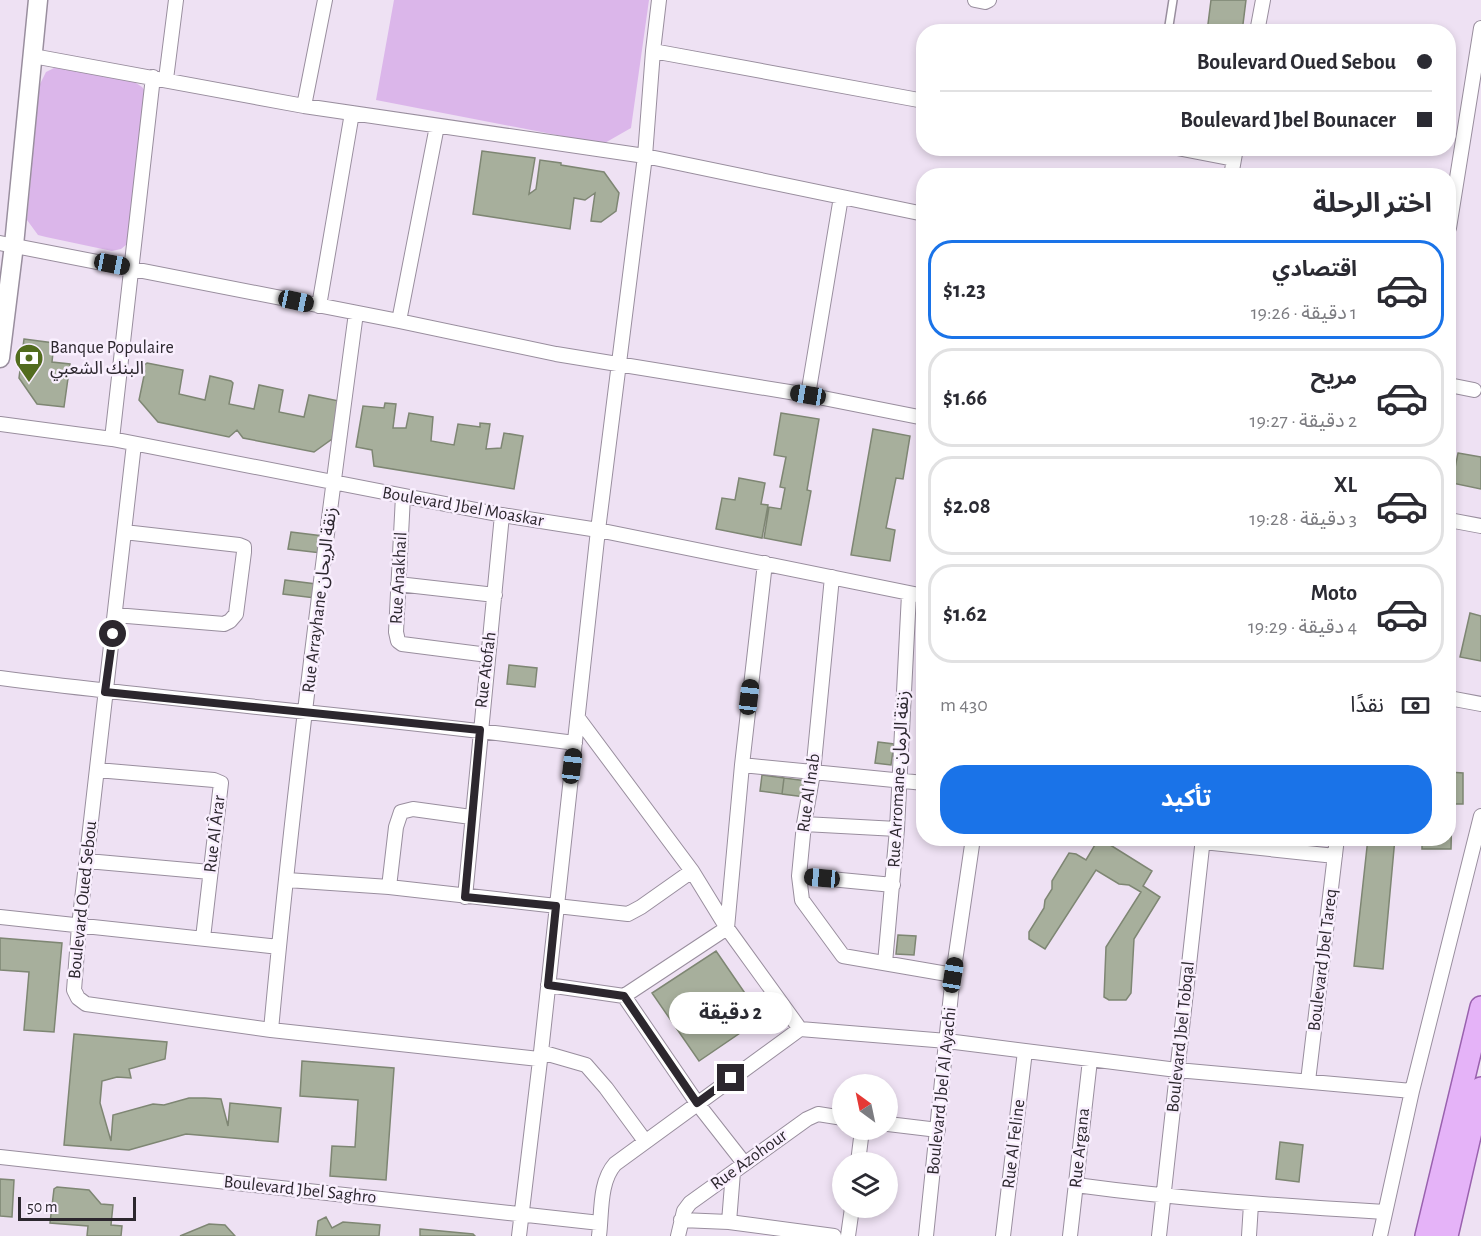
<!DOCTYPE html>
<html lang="ar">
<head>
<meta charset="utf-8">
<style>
  body { margin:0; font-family:"Alegreya Sans","Noto Sans Arabic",sans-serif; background:#f2f2f3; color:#2b2b33; direction:rtl; height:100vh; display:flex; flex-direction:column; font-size:22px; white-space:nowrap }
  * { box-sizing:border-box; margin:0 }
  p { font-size:20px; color:#7c7c81 }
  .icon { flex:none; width:33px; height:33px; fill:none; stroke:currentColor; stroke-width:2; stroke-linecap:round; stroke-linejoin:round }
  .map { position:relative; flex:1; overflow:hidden; direction:ltr }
  .drawer { position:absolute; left:916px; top:168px; width:540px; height:678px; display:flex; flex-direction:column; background:#fff; border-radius:24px; box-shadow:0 3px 9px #0003; direction:rtl }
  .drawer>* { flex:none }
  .guide { position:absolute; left:916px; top:24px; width:540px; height:132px; border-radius:24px; box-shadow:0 3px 9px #0003; direction:rtl; display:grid; align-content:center; height:132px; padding:0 24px; background:#fff }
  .needle { width:39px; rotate:327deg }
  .fabs { position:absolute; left:832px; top:1074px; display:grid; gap:12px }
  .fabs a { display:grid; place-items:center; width:66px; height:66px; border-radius:50%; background:#fff; box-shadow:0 3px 9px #0003; font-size:30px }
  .scale { position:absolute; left:18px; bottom:15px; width:118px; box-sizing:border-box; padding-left:6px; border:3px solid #2c272e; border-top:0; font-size:16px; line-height:21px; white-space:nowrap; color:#2c272e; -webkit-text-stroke:4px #f9effe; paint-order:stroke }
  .end { position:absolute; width:27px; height:27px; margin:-14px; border:8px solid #2c272e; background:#fff; box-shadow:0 0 0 3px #fff }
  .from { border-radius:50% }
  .bubble { position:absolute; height:42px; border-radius:21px; background:#fff; box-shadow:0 3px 9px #0003; font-size:20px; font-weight:700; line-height:42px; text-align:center; direction:rtl }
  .car { position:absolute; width:18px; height:36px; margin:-18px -9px; border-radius:8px; box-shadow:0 0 4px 2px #0007; background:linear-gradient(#222 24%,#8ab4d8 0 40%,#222 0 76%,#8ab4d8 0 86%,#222 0) }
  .guide b { display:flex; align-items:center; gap:21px; height:57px; font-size:22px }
  .guide b+b { border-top:2px solid #e1e1e2 }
  .guide i { width:15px; height:15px; background:#2b2b33 }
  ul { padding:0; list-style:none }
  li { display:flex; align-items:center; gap:18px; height:99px; margin:0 12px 9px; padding:0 12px; border:3px solid #e1e1e2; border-radius:24px }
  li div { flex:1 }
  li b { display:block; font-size:22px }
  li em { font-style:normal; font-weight:700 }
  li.current { border-color:#1a73e8 }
  li>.icon { width:54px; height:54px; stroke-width:1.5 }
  h2 { padding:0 24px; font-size:27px; line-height:72px }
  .pay { display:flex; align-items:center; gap:15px; height:66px; padding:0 24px; font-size:22px }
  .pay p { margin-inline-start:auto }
  .primary-button { display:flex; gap:12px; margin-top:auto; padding:12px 24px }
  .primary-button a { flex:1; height:69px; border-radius:24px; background:#1a73e8; color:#fff; font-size:24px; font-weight:700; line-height:69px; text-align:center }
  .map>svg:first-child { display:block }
  .green { fill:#dbb6ea }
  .building { fill:#a7af9c; stroke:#7e8673; stroke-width:1.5 }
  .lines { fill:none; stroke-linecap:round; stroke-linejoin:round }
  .lane-casing { stroke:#998e9e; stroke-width:10 }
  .street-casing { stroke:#998e9e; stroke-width:16 }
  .secondary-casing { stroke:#998e9e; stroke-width:21 }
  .primary-casing { stroke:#9961ae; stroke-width:24 }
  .lane { stroke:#fff; stroke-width:7 }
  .street { stroke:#fff; stroke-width:14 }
  .secondary { stroke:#fff; stroke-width:18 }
  .primary { stroke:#e5b3f8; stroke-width:21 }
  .route { stroke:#2c272e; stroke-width:8 }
  .labels { text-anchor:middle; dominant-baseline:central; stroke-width:5; stroke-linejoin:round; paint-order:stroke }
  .poi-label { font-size:18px; fill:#2c272e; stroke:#f9effe; text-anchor:start }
  .street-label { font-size:18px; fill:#2c272e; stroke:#f9effe }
</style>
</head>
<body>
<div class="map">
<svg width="1481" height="1236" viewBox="0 0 1481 1236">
  <rect width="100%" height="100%" fill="#eee1f3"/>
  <path class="green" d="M394,0H649L631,128L603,144L376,100Z
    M58,66L130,79L142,87L145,91L132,240L121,249L112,251L46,237L38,235L27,220L39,86L46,72Z"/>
  <path class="building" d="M1211,0H1246L1242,32H1207Z
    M482,151L535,158L529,194L536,189L540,160L561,163V165L604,172L619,193L616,211L601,222L591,221L595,193L585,200L574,198L570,229L473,214Z
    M24,339L54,343L52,362L70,364L64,407L37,404L19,378Z
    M147,363L183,370L179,394L205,400L210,376L231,381L233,383L229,404L254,409L259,385L283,390L279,412L304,417L309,395L339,401L332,439L314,452L243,438L237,430L229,437L158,422L139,400L145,371L142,367Z
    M385,403L396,404L393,428H406L409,413L433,417L431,441L454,445L458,424L480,427V423L490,424L486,449L501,448L504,433L523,436L514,489L374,466L372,450L356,447L363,406L384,408Z
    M781,413L819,419L807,490L811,491L801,545L764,538L769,507L781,509L785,488L780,487L786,457L774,455Z
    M873,429L910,436L903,479L896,478L886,528L895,530L890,561L851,555Z
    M1458,453L1481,457V489L1452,483Z
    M739,478L765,483L761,504L768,505L762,538L716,529L722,498L735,500Z
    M291,532L323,536L321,553L288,549Z
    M285,580L316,584L315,598L283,594Z
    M1470,613L1481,616V661L1460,657Z
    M1449,635L1453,636V655H1449Z
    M509,665L537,668L535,687L507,684Z
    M878,742L894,744L891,765L875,763Z
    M1449,772L1463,773V804H1452L1451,849H1422V838H1449Z
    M762,775L784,778L782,794L760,791Z
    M784,778L807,781L805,797L782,794Z
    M1099,838L1152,871L1143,886L1160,897L1134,939L1131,993L1126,1000H1109L1104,997L1106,947L1141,892L1129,885L1119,884L1096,870L1045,949L1029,939V932L1044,908L1045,900L1052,889V881L1069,853L1076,854L1086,860Z
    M1368,838H1395L1383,969L1354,966Z
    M898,935L916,936L914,955L896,954Z
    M0,938L62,943L54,1032L24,1030L29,972L0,970Z
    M716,951L762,1018L699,1061L652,993Z
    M74,1034L167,1042L165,1059L129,1069L131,1078L117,1077L102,1081L100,1103L111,1141L113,1115L153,1104L164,1105L189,1098H205L221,1099L228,1126L230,1103L281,1108L278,1142L186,1134L129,1150L64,1145Z
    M302,1061L394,1068L386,1180L330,1176L332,1146L355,1147L358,1100L300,1096Z
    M1280,1142L1303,1145L1299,1182L1276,1179Z
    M0,1179L14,1180L12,1217L0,1216Z
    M57,1187L89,1190L101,1204L113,1205L111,1225L122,1226L121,1236H87L88,1226L50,1223L54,1189Z
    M326,1217L332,1228L343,1222L380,1225L379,1236H316L318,1221Z
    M209,1224L225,1225L235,1236H180Z
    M420,1229L473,1234L475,1236H420Z"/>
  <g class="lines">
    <g class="lane-casing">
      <path id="lane" d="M1168,32L1173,0"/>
    </g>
    <g class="street-casing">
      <path id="street" d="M975,0L985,2L989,0
        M1257,32L1263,0
        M653,51L924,101
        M33,56L304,106L645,156L924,214
        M166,79L176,0
        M304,106L325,0
        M1177,148L1234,159
        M1231,176L1236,148
        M1449,228L1481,28
        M0,243L399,321L556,354L808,395L924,418
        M319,306L352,113
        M399,321L437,126
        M1449,385L1474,390
        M808,395L841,197
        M0,424L112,439L502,515L598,530L924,596
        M112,439L153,77
        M134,444L79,926L74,990L78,998L86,1004L271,1030L539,1059
        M403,496L396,632L398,641L402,644L488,655
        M1449,520L1481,526
        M832,577L813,773L804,824L799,876L802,900L843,956L953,975
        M398,584L495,595
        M115,615L224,624L230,621L236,614L244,552V547L239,545L124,532
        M0,678C191,703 384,717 575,743
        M1449,698L1481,704
        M578,718L692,871L727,928L800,1029L947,1041L1177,1070L1412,1091
        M742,765L924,783
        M97,770L214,780L221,783L203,938
        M804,824L897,829
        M1203,842L1335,856
        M87,861L210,872
        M799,876L893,885
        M287,880L389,887L628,914L641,907L692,871
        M389,887L396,827L401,812L413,809L471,817
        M465,897L502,515
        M0,917L279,947
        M885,963L897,829L909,594
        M548,985L624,996L727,928L742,765L765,563
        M624,996L697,1103L744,1163
        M271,1030C293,791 324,552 356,313
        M541,1052L586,1065L606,1088L645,1141
        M1308,1081L1337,838
        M888,1124L938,1130
        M0,1157L600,1223
        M858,1162L862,1130
        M1076,1185C1179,1199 1282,1206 1385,1212
        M681,1220L729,1222L834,1236
        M729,1222L733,1172
        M519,1236L541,1052L598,530L645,156L653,51L659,0
        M599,1236C602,1213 599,1182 615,1164L800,1029
        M678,1236L684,1211L690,1203L807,1119L818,1114L843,1118
        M848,1236L852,1208
        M926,1236L953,975L973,838
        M1003,1236L1025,1051
        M1070,1236L1090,1060
        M1159,1236L1203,838
        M1249,1236L1251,1204
        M1380,1236L1412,1091L1481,816"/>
    </g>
    <g class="secondary-casing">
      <path id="secondary" d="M0,358L14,245L38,0"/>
    </g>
    <g class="primary-casing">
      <path id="primary" d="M1426,1236L1481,1007
        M1447,1236L1481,1088"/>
    </g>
    <use href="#lane" class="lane"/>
    <use href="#street" class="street"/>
    <use href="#secondary" class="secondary"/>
    <use href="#primary" class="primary"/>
  </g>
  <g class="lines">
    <path class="route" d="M113,634L105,692L480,730L465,897L556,906L548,985L624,996L697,1103L731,1078"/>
  </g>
  <defs>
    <g id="bank-pin" transform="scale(1.5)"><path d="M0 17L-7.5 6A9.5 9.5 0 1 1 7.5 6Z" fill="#526c1e" stroke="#f9effe"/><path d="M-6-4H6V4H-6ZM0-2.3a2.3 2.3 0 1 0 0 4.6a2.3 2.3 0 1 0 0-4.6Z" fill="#fff"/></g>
  </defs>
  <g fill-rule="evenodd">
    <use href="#bank-pin" x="29" y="358"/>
  </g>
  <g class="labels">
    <g class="poi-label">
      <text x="50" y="348">Banque Populaire<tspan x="50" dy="21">البنك الشعبي</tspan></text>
    </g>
    <g class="street-label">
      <text transform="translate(463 507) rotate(10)">Boulevard Jbel Moaskar</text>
      <text transform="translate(399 578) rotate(-87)">Rue Anakhail</text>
      <text transform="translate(320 600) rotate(-83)">Rue Arrayhane زنقة الريحان</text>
      <text transform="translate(486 670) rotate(-83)">Rue Atofah</text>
      <text transform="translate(899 779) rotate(-87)">Rue Arromane زنقة الرمان</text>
      <text transform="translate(809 793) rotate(-82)">Rue Al Inab</text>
      <text transform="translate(215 834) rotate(-83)">Rue Al Ârar</text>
      <text transform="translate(83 900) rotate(-84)">Boulevard Oued Sebou</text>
      <text transform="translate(1323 960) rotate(-83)">Boulevard Jbel Tareq</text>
      <text transform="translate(1181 1037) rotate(-84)">Boulevard Jbel Tobqal</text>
      <text transform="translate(942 1091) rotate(-84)">Boulevard Jbel Al Ayachi</text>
      <text transform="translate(1014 1144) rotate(-83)">Rue Al Feline</text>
      <text transform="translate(1080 1148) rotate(-84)">Rue Argana</text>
      <text transform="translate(749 1160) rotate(-36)">Rue Azohour</text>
      <text transform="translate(300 1190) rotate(6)">Boulevard Jbel Saghro</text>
    </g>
  </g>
</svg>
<div class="fabs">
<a><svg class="needle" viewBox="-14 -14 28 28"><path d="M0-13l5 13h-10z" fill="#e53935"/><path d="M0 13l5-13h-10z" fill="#7c7c81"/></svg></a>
<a><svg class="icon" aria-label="layers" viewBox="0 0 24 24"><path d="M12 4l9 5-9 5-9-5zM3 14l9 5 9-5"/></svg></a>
</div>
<div class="scale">50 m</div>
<i class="end from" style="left:113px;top:634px"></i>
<i class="end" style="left:731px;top:1078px"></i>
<div class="bubble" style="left:669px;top:992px;width:123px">2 دقيقة</div>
<i class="car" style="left:112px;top:264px;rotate:101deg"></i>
<i class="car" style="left:296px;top:301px;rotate:102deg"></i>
<i class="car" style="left:808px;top:395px;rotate:279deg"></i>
<i class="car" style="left:749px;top:697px;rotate:7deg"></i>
<i class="car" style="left:572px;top:766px;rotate:7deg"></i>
<i class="car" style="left:822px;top:878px;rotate:275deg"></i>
<i class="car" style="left:953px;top:975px;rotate:9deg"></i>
<div class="guide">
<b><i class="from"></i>Boulevard Oued Sebou</b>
<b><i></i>Boulevard Jbel Bounacer</b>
</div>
<section class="drawer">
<h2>اختر الرحلة</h2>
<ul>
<li class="current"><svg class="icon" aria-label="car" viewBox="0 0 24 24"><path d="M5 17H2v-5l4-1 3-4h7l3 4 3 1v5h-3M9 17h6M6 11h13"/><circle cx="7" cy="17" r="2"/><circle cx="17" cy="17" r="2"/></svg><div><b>اقتصادي</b><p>1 دقيقة · 19:26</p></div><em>$1.23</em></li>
<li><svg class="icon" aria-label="car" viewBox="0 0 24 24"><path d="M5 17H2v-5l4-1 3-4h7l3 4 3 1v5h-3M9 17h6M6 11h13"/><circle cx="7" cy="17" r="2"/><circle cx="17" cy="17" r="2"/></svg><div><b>مريح</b><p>2 دقيقة · 19:27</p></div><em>$1.66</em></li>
<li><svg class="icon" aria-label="car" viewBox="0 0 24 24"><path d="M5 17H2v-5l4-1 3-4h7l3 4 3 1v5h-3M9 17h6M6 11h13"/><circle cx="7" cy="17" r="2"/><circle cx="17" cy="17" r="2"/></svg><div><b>XL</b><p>3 دقيقة · 19:28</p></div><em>$2.08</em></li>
<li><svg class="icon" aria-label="car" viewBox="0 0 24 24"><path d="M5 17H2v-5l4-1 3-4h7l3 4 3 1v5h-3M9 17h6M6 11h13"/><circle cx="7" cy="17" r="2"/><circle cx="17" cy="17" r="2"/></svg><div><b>Moto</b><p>4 دقيقة · 19:29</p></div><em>$1.62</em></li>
</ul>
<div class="pay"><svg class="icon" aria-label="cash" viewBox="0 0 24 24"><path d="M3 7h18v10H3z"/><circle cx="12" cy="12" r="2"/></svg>نقدًا<p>430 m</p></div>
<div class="primary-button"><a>تأكيد</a></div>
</section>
</div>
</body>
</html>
